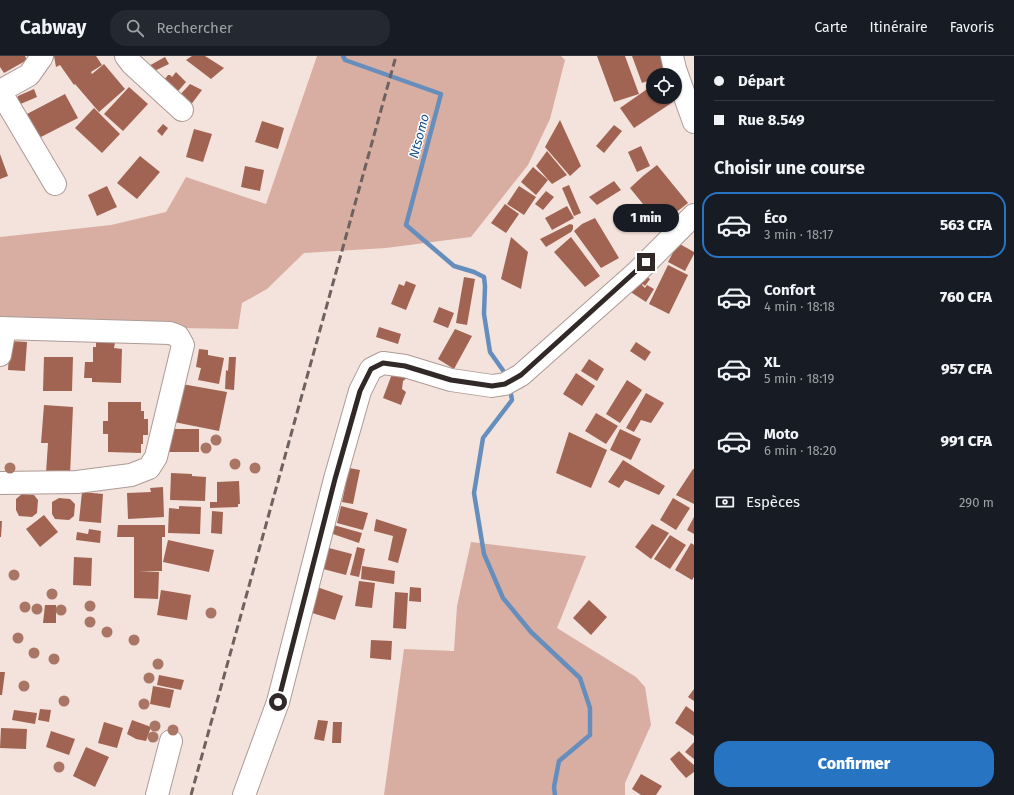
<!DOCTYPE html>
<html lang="fr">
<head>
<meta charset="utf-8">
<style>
  body { margin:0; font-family:"Fira Sans",sans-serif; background:#242831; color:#f1f3f6; height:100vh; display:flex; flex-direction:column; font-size:15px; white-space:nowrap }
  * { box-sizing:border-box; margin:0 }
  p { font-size:13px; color:#9ea1a6 }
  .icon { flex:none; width:22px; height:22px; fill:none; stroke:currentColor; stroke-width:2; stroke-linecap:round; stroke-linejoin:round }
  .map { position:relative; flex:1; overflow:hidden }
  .sheet { display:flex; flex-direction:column; background:#171b24; width:320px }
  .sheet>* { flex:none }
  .banner { display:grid; align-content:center; height:88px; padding:0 20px; background:#171b24 }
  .buttons { position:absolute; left:646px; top:12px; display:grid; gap:8px }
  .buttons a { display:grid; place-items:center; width:36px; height:36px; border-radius:50%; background:#171b24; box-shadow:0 1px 3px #0004; font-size:20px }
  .end { position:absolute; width:18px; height:18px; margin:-9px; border:5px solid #302927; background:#fff; box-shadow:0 0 0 2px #fff }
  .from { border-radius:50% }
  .bubble { position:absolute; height:28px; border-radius:14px; background:#171b24; box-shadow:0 1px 3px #0004; font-size:13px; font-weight:800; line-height:28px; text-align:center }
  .banner b { display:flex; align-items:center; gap:14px; height:38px; font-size:15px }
  .banner b+b { border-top:1px solid #363941 }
  .banner i { width:10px; height:10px; background:#f1f3f6 }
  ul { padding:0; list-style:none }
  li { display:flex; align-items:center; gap:12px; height:66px; margin:0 8px 6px; padding:0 12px; border:2px solid transparent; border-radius:16px }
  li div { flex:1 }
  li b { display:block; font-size:15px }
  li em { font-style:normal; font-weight:800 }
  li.current { border-color:#2774c3 }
  li>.icon { width:36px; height:36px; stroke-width:1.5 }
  h2 { padding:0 20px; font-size:18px; line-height:48px }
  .pay { display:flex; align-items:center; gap:10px; height:44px; padding:0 20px; font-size:15px }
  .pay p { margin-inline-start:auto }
  .cta { display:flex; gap:8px; margin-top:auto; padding:8px 20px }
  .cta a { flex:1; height:46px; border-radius:16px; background:#2774c3; color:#fff; font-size:16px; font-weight:800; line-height:46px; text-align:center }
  header { display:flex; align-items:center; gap:24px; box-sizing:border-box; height:56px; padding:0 20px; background:#171b24; border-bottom:1px solid #363941 }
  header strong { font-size:19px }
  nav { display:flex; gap:22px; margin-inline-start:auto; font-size:14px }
  .search { width:280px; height:36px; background:#242831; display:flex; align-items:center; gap:10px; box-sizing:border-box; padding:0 14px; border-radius:16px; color:#9ea1a6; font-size:15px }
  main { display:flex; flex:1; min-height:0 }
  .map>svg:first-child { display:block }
  .green { fill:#d9aea2 }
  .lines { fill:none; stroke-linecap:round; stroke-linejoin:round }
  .stream { stroke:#668ebd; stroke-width:4.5 }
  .building { fill:#a16452 }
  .minor-casing { stroke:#ac9b96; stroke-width:24 }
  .minor { stroke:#fff; stroke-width:22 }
  .rail { stroke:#6d625f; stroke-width:3; stroke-dasharray:8 4; stroke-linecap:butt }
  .tree { fill:#a97666 }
  .route { stroke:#302927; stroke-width:5 }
  .labels { text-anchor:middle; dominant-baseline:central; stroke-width:3; stroke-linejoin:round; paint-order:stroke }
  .water-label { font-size:13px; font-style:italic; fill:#19528e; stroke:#fff }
</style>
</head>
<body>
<header>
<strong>Cabway</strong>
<div class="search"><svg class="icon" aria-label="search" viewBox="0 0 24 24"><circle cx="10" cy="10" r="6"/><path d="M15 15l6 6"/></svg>Rechercher</div>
<nav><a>Carte</a><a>Itinéraire</a><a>Favoris</a></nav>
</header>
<main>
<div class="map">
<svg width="694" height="739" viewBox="0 0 694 739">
  <rect width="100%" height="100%" fill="#f4e2dc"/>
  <path class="green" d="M317,0H561L565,4L550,63L528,109L471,181L386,192L304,197L267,233L242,247L238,273L0,269V181L111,169L166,156L186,121L266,148Z
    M471,486L586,500L557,572L636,621L645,631L651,669L625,727V739H384L404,593L454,595L457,550Z"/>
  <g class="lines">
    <path class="stream" d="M343,0L345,4L441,38L406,169L454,210L474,216L484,221L485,230L484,258L490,296L507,320
      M510,333L512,344L483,382L474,437L484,498L503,542L531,576L580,622L590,652V679L559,705L554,731L555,739"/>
  </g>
  <path class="building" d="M0,0H25L27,4L4,17L0,11Z
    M54,0H96L102,9L91,16L92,18L104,8L125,33L99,56L75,28L74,29L60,9L56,11Z
    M192,0H205L224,12L211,23L186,4Z
    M597,0H625L639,38L614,46Z
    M632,0H660L667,18L653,19V23L642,27Z
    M165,1L169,8L148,18L145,12Z
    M176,16L186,26L173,41L164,24L168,19H170L172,21Z
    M190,28L202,34L190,50L178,41Z
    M653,29V41H669L673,46L634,72L620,52Z
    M129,31L148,48L123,75L104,58Z
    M34,33L37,41L18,49L16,45L18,40Z
    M65,38L78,62L39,82L27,58Z
    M94,52L120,78L102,97L75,72Z
    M560,64L581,110L570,120L545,91Z
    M262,65L284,72L278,93L255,86Z
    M163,68L168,72L162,80L157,75Z
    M614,69L622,75L604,97L596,90Z
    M194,73L212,78L203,106L186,101Z
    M641,90L650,110L637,116L628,96Z
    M547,95L567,119L552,128L536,110Z
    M0,98L8,120L0,123Z
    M140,100L160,116L137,143L117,127Z
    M657,109L688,147L660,169L630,132L643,120Z
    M245,110L264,114L260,135L241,131Z
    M533,111L548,124L536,139L521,126Z
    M614,125L621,134L597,149L589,141Z
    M569,129L581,157L574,160L562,132Z
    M107,130L117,151L97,160L88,139Z
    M519,130L536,141L524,159L507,148Z
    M546,135L554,141L543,154L535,148Z
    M505,148L519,158L506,177L491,167Z
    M567,150L574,162L552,174L545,162Z
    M595,162L619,202L601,212L574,175L582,168Z
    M570,168L573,169V173L571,176L546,191L540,183Z
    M511,181L528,196L521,233L501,223Z
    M571,181L600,220L585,231L554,196Z
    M678,187L694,196V198L685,215L668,206Z
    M668,209L688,219L669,258L649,248Z
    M643,217L650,223L645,230L643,228L642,229L645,232L647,229L654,233L646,246L626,233Z
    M464,221L475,223L467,269L456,267Z
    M406,225L416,229L406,254L391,248L399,228L404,230Z
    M439,251L454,257L448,272L433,266Z
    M379,271L401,278L398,288L376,281Z
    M455,273L472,280L454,313L438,303Z
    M10,285L27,286L25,315L8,314Z
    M96,286L115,287L114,292L122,293L121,327L92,326V322H84L85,306H93V291H96Z
    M636,286L651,296L645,305L630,295Z
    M199,293L208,294V299L224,302L219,328L198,324L201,312L196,311Z
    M44,301H73L72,335H43Z
    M229,301H236L234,334L225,333L226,314L228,315Z
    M589,303L604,313L597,325L581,315Z
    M395,310L408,321L403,325L402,333L406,336L401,349L383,342Z
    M576,317L595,330L582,350L563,338Z
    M627,324L642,334L620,367L606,358Z
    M182,328L227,336L219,375L174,366Z
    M646,337L664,347L651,367L641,364L634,376L626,372Z
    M108,346H141V355H144V363H148V379H143V388H141V397L108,396V378H103V365H108Z
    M44,349L73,351L70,419L46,417L48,387H41Z
    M596,357L618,370L606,388L585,375Z
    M167,373H199V396H167Z
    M620,373L641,383L631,404L610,394Z
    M569,376L607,394L591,432L556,417Z
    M623,404L665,430L659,439L625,424L619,432L608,426Z
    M349,412L360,414L353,448L342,446Z
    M693,413H694V448L676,439Z
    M171,417L192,418V420L206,421L205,445L170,444Z
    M239,425L240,448H238V451L210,452V446H217V426Z
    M163,431L164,461L128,463L127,437L151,436L150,432Z
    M82,436L103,438L101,467L79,465Z
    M22,438L34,439L38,444L37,457L32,461L19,460L16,454V443Z
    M59,442L70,443L75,448L74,460L69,464L55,463L52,458V446Z
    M673,442L690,452L676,474L660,464Z
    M179,450L201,451L200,478L168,477L169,452L179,453Z
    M341,450L368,457L363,474L337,467Z
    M212,455L223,456L222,478L211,477Z
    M44,459L58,476L40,491L26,473Z
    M694,461V478L687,474Z
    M376,463L407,473L398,507L388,504L393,480L374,475Z
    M0,465H2L1,481H0Z
    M330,468L362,477L359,487L330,477Z
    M652,468L669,477L651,503L635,491Z
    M118,469H165V481H162V515H139L159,516L158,543L134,542V481H117Z
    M89,473L101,475L100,487L76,484L77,476L88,478Z
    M670,479L686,489L670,513L654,503Z
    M168,484L214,494L209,516L163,506Z
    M691,487L694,489V521L692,524L675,514Z
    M357,491L365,493L359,521L350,519Z
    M329,492L352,498L346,519L323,513Z
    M74,501L92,502L91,530L73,529Z
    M362,510L395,515L394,528L361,523Z
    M359,525L375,527L372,552L355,550Z
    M317,531L343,540L335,564L309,556Z
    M410,531L421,532V546L409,545Z
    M161,534L191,539L187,564L157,559Z
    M395,536L408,537L406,573L393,572Z
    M589,544L607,561L591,579L573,562Z
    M45,549H56V567H43Z
    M371,584L392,585L391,604L370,602Z
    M0,616H5L2,639H0Z
    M159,619L184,624L181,634L157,629Z
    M153,630L174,634L170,652L150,648Z
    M694,633V645L688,641Z
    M686,650L694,656V680L675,667Z
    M40,653L51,654L49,666L38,664Z
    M14,654L37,657L35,668L12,664Z
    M132,664L151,671L146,685L136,683L127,678Z
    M318,664L328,665L324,685L314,683Z
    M104,666L123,672L117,692L98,687Z
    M333,666H342L341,687H332Z
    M1,672L27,673L26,693L0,692Z
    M51,675L75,683L69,699L46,691Z
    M694,686V703L685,696Z
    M86,691L109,701L95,731L73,720Z
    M679,695L688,704L694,709V716L686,722L677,712L670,703Z
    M641,718L662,730L656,739H641L632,733Z"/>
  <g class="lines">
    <g class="minor-casing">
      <path id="minor" d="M126,0L132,8L182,54
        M672,0L675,13L694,66
        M0,35L55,128
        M0,35L29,19L41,2L42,0
        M0,272L170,277L178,280L183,289L156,401L149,412L131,419L77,426L0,427
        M0,299L5,272
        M157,739L171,685
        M244,739L278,646L335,423L360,335L371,313L383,307L405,310L451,324L492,330L505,328L521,319L637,216L694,159"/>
    </g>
    <use href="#minor" class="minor"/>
    <path class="rail" d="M191,739L396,0"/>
  </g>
  <g class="tree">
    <circle cx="216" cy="384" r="5.5"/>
    <circle cx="206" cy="392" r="5.5"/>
    <circle cx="235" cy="408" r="5.5"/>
    <circle cx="10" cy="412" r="5.5"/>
    <circle cx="255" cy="412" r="5.5"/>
    <circle cx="14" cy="519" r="5.5"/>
    <circle cx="52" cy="538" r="5.5"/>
    <circle cx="90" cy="550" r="5.5"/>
    <circle cx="25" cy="551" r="5.5"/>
    <circle cx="37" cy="553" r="5.5"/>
    <circle cx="61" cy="554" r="5.5"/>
    <circle cx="211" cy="557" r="5.5"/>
    <circle cx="90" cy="566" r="5.5"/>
    <circle cx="107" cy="576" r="5.5"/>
    <circle cx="18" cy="582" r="5.5"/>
    <circle cx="134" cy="584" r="5.5"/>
    <circle cx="34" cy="597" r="5.5"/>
    <circle cx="54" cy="603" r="5.5"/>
    <circle cx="158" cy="608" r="5.5"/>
    <circle cx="149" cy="622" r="5.5"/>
    <circle cx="24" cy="630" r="5.5"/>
    <circle cx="64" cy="645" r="5.5"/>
    <circle cx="144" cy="648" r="5.5"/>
    <circle cx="155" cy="670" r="5.5"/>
    <circle cx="173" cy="674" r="5.5"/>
    <circle cx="153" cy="681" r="5.5"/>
    <circle cx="59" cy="711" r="5.5"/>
  </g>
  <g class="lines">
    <path class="route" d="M278,646L335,423L360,335L371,313L383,307L405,310L451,324L492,330L505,328L521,319L646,206"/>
  </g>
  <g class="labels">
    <g class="water-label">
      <text transform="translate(419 80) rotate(-75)">Ntsomo</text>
    </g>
  </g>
</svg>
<div class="buttons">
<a><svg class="icon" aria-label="locate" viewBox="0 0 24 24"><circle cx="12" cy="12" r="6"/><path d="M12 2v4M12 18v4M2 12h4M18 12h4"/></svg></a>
</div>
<i class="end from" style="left:278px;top:646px"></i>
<i class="end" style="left:646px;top:206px"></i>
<div class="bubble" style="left:613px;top:148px;width:66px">1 min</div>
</div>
<section class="sheet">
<div class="banner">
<b><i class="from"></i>Départ</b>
<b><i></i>Rue 8.549</b>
</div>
<h2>Choisir une course</h2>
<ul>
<li class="current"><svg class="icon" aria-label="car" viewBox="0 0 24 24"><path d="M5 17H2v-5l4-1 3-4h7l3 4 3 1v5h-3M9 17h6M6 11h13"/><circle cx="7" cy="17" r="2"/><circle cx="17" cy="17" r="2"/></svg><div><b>Éco</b><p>3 min · 18:17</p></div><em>563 CFA</em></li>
<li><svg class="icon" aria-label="car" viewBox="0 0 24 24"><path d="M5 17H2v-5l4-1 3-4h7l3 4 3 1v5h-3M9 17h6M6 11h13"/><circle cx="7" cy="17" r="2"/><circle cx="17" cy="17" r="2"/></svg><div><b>Confort</b><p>4 min · 18:18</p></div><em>760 CFA</em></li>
<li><svg class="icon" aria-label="car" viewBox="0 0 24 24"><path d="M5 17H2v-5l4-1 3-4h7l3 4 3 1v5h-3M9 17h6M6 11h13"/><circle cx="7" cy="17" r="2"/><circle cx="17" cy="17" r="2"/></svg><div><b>XL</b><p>5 min · 18:19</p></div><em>957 CFA</em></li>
<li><svg class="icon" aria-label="car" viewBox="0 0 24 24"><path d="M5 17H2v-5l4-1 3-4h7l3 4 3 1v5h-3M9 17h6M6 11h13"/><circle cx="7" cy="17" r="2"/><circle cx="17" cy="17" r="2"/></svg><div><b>Moto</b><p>6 min · 18:20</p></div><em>991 CFA</em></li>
</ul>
<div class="pay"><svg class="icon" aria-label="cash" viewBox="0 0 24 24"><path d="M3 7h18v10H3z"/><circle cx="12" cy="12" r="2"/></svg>Espèces<p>290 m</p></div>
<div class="cta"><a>Confirmer</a></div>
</section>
</main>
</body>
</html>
